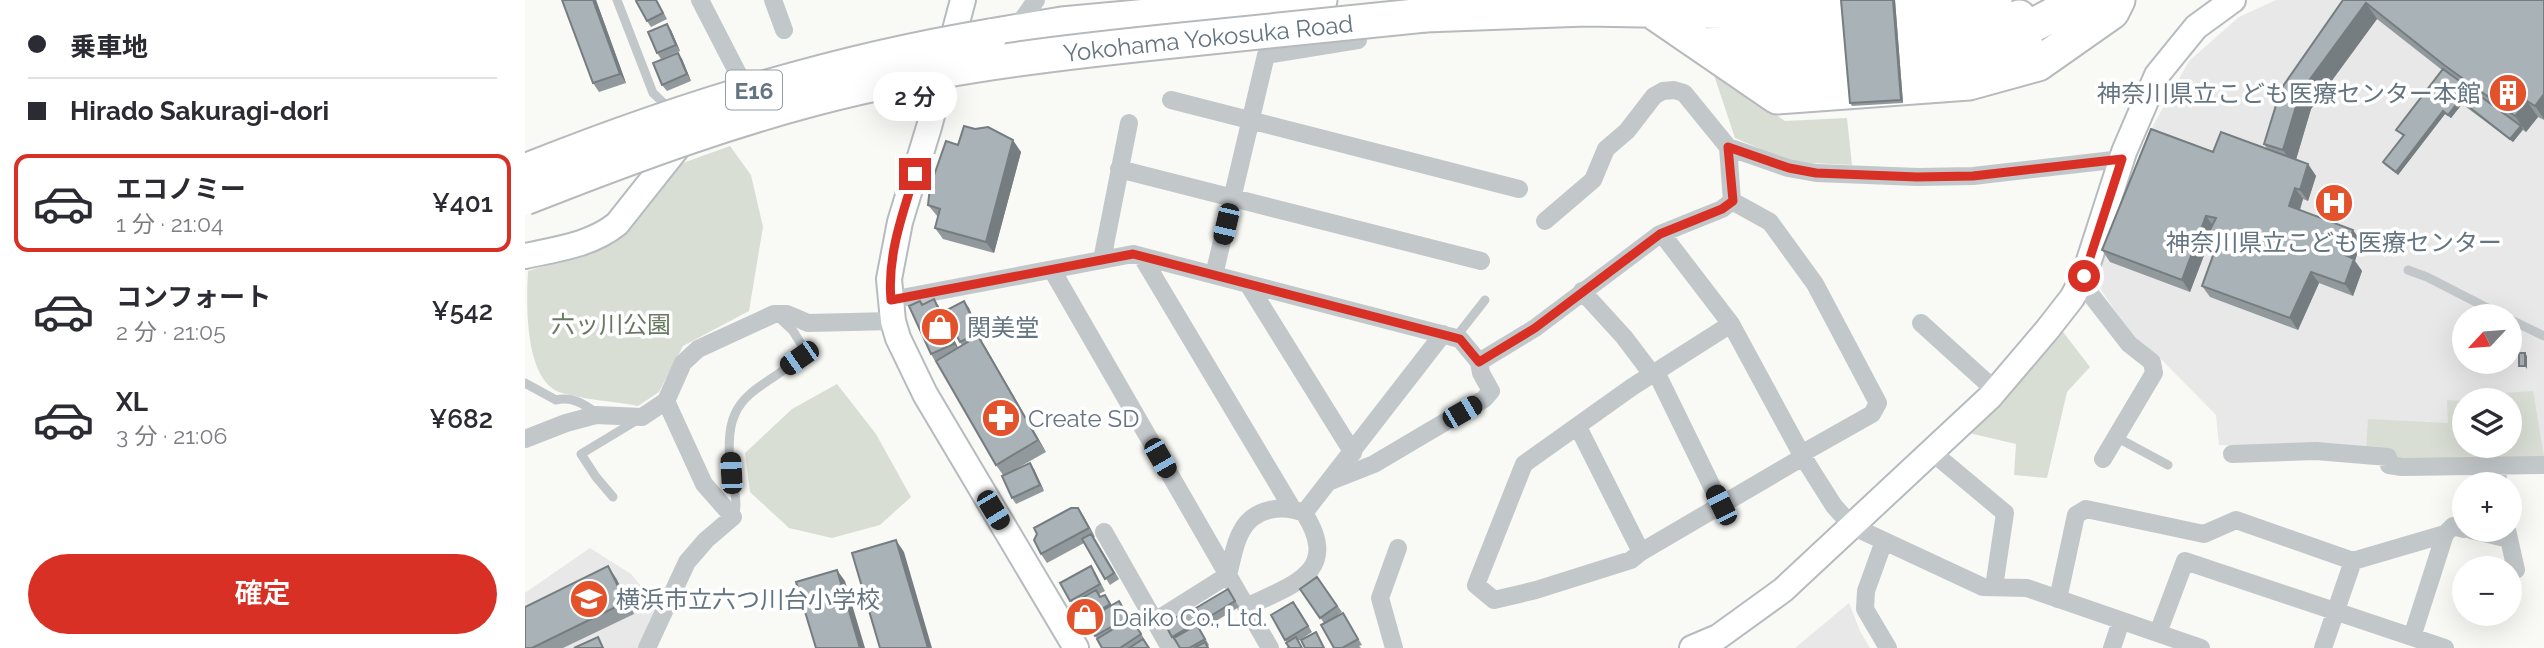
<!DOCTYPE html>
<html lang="ja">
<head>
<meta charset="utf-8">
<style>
  body { margin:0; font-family:Raleway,"Noto Sans JP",sans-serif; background:#f7f7f7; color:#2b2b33; height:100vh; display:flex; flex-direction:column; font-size:26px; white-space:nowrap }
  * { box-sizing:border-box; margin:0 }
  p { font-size:23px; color:#7c7c81 }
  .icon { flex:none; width:38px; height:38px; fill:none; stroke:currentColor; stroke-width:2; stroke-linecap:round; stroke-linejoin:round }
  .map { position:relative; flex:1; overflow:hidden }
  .sheet { display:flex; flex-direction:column; background:#fff; width:525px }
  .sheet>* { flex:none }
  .banner { display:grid; align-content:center; height:154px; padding:0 28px; background:#fff }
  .needle { width:46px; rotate:244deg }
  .fabs { position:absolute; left:1927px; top:304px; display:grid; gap:14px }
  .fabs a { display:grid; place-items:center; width:70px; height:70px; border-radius:50%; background:#fff; box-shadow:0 7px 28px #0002; font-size:35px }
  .end { position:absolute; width:32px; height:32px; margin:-16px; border:9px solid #d93025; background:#fff; box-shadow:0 0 0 4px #fff }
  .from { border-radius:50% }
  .bubble { position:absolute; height:49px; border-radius:24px; background:#fff; box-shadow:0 7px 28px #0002; font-size:23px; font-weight:600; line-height:49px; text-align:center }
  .car { position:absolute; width:21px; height:42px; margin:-21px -10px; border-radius:9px; box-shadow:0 0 5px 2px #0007; background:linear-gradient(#222 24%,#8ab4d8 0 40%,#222 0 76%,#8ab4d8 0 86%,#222 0) }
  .banner b { display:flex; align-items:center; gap:24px; height:66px; font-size:26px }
  .banner b+b { border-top:2px solid #e1e1e2 }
  .banner i { width:18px; height:18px; background:#2b2b33 }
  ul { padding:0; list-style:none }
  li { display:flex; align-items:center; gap:21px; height:98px; margin:0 14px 10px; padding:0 14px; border:4px solid transparent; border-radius:14px }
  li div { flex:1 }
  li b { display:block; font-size:26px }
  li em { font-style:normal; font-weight:600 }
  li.active { border-color:#d93025 }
  li>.icon { width:63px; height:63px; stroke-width:1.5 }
  .cta { display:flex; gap:14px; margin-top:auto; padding:14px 28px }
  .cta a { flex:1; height:80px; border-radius:42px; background:#d93025; color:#fff; font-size:28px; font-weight:600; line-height:80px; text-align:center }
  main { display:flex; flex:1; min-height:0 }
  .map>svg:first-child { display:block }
  .built { fill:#e7e8e7; fill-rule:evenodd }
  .green { fill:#d9ded5 }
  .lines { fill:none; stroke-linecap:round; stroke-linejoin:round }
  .secondary-casing { stroke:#b5bbbf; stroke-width:28 }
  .highway-casing { stroke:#b6babd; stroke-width:37 }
  .lane { stroke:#c2c7ca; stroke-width:9 }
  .street { stroke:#c2c7ca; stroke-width:18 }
  .secondary { stroke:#fff; stroke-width:24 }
  .highway { stroke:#fff; stroke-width:33 }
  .highway-bridge-casing { stroke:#b6babd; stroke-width:37; stroke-linecap:butt }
  .highway-bridge { stroke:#fff; stroke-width:33 }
  .wall { fill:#91999d }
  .shaded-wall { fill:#767d80 }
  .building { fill:#a9b2b7; stroke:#767d80; stroke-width:2 }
  .route { stroke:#d93025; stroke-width:9 }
  .labels { text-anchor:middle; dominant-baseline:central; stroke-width:7; stroke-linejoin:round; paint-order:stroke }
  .shield { fill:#fff; stroke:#929ea7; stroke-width:2 }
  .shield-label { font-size:23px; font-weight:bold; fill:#647581 }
  .street-label { font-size:24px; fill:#647581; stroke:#fff }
  .poi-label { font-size:24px; fill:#647581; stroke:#fff; text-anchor:start }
  .park-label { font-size:24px; fill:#677963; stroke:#fff }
</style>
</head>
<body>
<main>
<section class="sheet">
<div class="banner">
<b><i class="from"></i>乗車地</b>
<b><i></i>Hirado Sakuragi-dori</b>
</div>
<ul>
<li class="active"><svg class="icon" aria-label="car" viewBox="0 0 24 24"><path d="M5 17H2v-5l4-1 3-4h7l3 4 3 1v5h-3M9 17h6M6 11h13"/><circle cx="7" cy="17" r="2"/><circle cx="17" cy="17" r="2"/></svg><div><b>エコノミー</b><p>1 分 · 21:04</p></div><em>¥401</em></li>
<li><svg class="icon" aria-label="car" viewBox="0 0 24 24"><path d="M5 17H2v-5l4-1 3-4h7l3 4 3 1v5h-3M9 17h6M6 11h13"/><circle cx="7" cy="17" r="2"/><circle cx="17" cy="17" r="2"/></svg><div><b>コンフォート</b><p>2 分 · 21:05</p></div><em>¥542</em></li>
<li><svg class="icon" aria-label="car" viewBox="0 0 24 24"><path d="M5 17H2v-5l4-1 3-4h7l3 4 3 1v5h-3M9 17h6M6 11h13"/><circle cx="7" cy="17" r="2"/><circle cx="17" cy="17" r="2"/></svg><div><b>XL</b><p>3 分 · 21:06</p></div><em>¥682</em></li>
</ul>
<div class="cta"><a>確定</a></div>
</section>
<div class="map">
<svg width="2019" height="648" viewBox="0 0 2019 648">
  <rect width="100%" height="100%" fill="#f9f9f6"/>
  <path class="built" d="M1751,0H2019V458L1694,445L1691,415L1637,360L1609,339L1570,281L1629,124L1664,61L1714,17ZM1939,317H1984V362H1939ZM1939,401H1984V446H1939Z
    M65,548L106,574L132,605L113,648H0V593Z
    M1324,603L1335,631L1345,648H1270Z"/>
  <path class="green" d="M1188,72L1260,121L1322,118L1327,165L1266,162L1210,138Z
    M205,146L226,175L238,227L224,311L158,346L134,392L113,406C88,401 59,400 34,392C0,378 1,307 3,271L77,249L94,239L138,186L152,165Z
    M1535,328L1565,367L1542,392L1522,478L1489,475L1491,444L1444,433Z
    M312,384L351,434L386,497L355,525L307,538L264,528L225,492L220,453L267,409Z
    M2008,391L2019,457L1878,462L1841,451L1843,419L1923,423L1922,400L1939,401V446H1984V401H1953L1952,395Z"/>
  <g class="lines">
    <g class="secondary-casing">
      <path id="secondary" d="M438,0L404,127L375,222L364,279L368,321L373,338L400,394L551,648
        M0,256C32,249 66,245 92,224L161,137
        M1167,648L1193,637L1258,590L1465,397L1522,330L1547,298L1559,276L1599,152L1632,75L1671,27L1708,0"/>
    </g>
    <g class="highway-casing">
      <path id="highway" d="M1128,12L1252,97L1444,83L1513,64L1587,12L1593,0
        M900,15L1061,9L1278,13L1444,5L1470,0
        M465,36L537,24L795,0
        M1471,40L1484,38L1535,11L1565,0
        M1177,45L1346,38L1474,25L1494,17
        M1220,74L1476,53L1501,45"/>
    </g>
    <path class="lane" d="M92,0L128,93L146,110
      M1883,270L1902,277L1980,317
      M1984,319L2019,336
      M931,337L960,300
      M0,383L31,400C48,396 60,405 73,414
      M1591,437L1643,465
      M88,497L71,477L56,454L114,419
      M209,516C214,502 208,488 206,473C204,455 202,431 210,414C223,383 265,377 278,347L268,331L251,315"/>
    <path class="street" d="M175,0L225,97
      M248,0L259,30
      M485,25L495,23L511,0
      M646,100L994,189
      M594,169L956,261
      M1207,201L1245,222L1290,284L1353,403L1347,414L1276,454
      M1020,221L1068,180L1081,149L1102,131L1129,96L1138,91L1149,90L1159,93L1203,147L1263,168L1291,173L1393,177L1448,176L1597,159
      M1137,234L1206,324L1278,457L1309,506L1327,526L1458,587L1502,588L1676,648
      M617,257L767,508
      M577,260L604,123
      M527,270L745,648
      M689,275L741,55L833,40
      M1556,282L1604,344L1627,362L1629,373L1578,459
      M723,284L828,453
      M1057,291L1099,337L1127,374
      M366,300L608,254L935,339L954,362L1010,328L1135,234L1197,209L1207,201L1203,147
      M1396,323L1471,391
      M1206,324L1107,387L999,464L951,585L969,600L1011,590L1106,560L1116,552L1278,457
      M1131,372L1196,505
      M1053,427L1116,552
      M0,439L41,423L71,415L117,417L141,401L158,363L173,349L249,314H262L283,323L368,321
      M1407,452L1480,513L1469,587
      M1707,454L1791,451L1863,457L1864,465L1877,467L2019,465
      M1971,466L1974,485
      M806,481L849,464L959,399L966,391L956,373L954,362
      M779,513L918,334
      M1946,530L1984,539
      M1982,530L1991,570
      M579,532L645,648
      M1359,541L1341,591L1340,609L1363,648
      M1533,599L1551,515L1561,509L1679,534L1711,520L1828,561L1920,534L1928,526L1939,529
      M630,621L703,575C707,561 709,544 716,532C728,508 757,504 779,513C817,572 767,585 721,607
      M1633,633L1660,561L1920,648
      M1887,637L1920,534
      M122,648L162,562L181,540L208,517L179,484L141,401
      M869,648L855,598L873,548
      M1587,648L1596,621
      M1798,648L1828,561"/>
    <use href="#secondary" class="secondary"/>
    <use href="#highway" class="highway"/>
    <g class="highway-bridge-casing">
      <g id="highway-bridge">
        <path d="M0,171C150,111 306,62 465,36"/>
        <path id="s1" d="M0,198C109,155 222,113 337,87C442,63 550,51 657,40C738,32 819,24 900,15"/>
      </g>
    </g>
    <use href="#highway-bridge" class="highway-bridge"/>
  </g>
  <path class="wall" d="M37,0H71L101,83L74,92L68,83Z
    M132,0L142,19L126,27L122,21Z
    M1316,0H1370L1378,103L1327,106L1325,103Z
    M1818,0H2019V120L2013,117L2001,132L1998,130L1988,142L1937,104L1926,118L1920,114L1873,175L1860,165L1858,162L1878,136L1871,130L1917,70L1852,19L1786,109L1771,160L1783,164L1791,176L1783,201L1778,199L1775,210L1836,241L1830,261L1837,271L1828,296L1794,283L1773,330L1685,297L1677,286L1691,245L1686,237L1665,292L1585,262L1577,250L1688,152L1743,150L1739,144Z
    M146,30L155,51L136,59L132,53Z
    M153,53L157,59L166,81L142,91L137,85Z
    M450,129L496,152L469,253L418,239L410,228L413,217L403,205L433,145Z
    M395,301L398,304L413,305L433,348L437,345L429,335L425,317L439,301L444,308L458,340L456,341L521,452L491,469H509L519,491L491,504L487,498L478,475L471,465L415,358L410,361L406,354Z
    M553,508L559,517L570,537H569L594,579L585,585L559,543L522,563L516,554Z
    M570,572L580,591L574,594L576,597L587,605L598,607L605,619L606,618L611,624L624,648H577L564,625L562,626L550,607H549L545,601Z
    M792,577L817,612L810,617L818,613L837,645L834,646L836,648H809L799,623L775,589Z
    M91,578L109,614L38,648H0Z
    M703,589L714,607L683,626L671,608Z
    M667,608L678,627L675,629L684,645L683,646L684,648H655L647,637Z
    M773,608L787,632L764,647L746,615Z"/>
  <path class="shaded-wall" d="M68,0H71L101,83L95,74Z
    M1368,0H1370L1378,103L1376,100Z
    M1841,3L1852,19L1786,109L1769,166L1758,150L1775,93Z
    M142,24L146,30L155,51L151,45Z
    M153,53L157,59L166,81L162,74Z
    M2019,94V119L2010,106Z
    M1935,100L1937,104L1926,118L1923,115Z
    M2002,101L2013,117L2001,132L1990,116Z
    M1918,111L1920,114L1873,175L1871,172Z
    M1996,126L1998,129L1988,142L1985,139Z
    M488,140L496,152L469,253L461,242Z
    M1783,164L1791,176L1783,201L1775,190Z
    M1770,188L1778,199L1772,218L1764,206Z
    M1681,216L1689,227L1683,234L1686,237L1665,292L1657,280Z
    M1828,230L1836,241L1830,261L1837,271L1828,296L1820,284V255Z
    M1786,272L1794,283L1773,330L1765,318Z
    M409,299L413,305L434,350L429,344Z
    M439,301L444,308L458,340L454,333Z
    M453,336L461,348L521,452L513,440Z
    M2000,353L2002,356V369L2000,366Z
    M505,463L509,469L519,491L515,485Z
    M553,508L559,517L570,537L564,528Z
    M371,540L379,552L407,648H403Z
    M83,566L91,578L109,614L101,602Z
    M312,570L320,581L340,648H335Z"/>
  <path class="building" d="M37,0H68L95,74L68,83Z
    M112,0H131L138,13L122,21L111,1Z
    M1316,0H1368L1376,100L1325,103Z
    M1818,0H2019V94L2010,106L2002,101L1990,116L1919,65L1841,3L1775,93L1758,150L1739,144L1756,89Z
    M142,24L151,45L132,53L123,32Z
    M153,53L162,74L137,85L128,63Z
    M1918,69L1996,126L1985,139L1935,100L1923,115L1918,111L1871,172L1858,162L1879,135L1871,130Z
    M439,126L450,129L463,127L488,140L461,242L410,228L415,209L403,205L405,187L421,141L433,145Z
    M1626,129L1688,152L1696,132L1783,164L1775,190L1770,188L1764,206L1828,230L1820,255L1829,259L1820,284L1786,272L1765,318L1677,286L1694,239L1683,234L1691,218L1681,216L1657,280L1577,250Z
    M409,299L429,344L406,354L384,306L395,301L397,305Z
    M439,301L454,333L435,342L431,334L429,335L422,319L425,317L422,310Z
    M453,336L513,440L471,465L411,361Z
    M1994,353H2000V366H1994Z
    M505,463L515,485L487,498L477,476Z
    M546,508H553L564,528L516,554L509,540L512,534L509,528Z
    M566,534L589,573L580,579L557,539Z
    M371,540L403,648H355L327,553Z
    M83,566L101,602L7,648H0V607Z
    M566,566L575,584L545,601L535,583Z
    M312,570L335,648H291L271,582Z
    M792,577L812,606L795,618L775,589Z
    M703,589L710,601L679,620L671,608Z
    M571,590L575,597L580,595L585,604L558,620L548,603Z
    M594,601L603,617L570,636L561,620Z
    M768,602L783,626L760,640L746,615Z
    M667,608L674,621L647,637L640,624Z
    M818,613L833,639L817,648H809L796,625Z
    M606,618L616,634L595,648H577L572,639Z
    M672,625L680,639L664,648H655L649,638Z
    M791,632L799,648H780L776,640Z
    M73,637L78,648H49Z
    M771,637L777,648H763L764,647L761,643Z
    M618,639L624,648H604Z
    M680,642L683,648H669Z"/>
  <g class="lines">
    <path class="route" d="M390,174C377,215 362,257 366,300L608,254L935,339L954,362L1010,328L1135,234L1197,209L1208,201L1203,147L1264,168L1291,173L1392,177L1448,176L1597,159L1559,276"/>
  </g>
  <defs>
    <g id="building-disc" transform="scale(2.0125)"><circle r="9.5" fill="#e4522b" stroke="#fff"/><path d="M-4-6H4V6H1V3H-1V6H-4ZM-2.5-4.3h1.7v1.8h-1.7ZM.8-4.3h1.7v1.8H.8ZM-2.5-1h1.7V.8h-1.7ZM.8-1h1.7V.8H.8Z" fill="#fff"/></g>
    <g id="hospital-disc" transform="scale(2.0125)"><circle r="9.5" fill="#e4522b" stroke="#fff"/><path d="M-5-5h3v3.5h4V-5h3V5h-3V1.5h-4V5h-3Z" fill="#fff"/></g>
    <g id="shop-disc" transform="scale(2.0125)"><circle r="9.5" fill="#e4522b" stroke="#fff"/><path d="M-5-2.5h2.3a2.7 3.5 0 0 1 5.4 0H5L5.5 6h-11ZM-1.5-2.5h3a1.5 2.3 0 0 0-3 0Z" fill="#fff"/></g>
    <g id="pharmacy-disc" transform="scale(2.0125)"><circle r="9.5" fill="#e4522b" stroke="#fff"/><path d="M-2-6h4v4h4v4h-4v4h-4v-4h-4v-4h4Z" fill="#fff"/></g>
    <g id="school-disc" transform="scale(2.0125)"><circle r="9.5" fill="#e4522b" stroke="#fff"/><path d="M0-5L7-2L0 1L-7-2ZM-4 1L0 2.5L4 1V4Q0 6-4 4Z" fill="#fff"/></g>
  </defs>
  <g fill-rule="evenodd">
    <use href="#building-disc" x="1983" y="93"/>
    <use href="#hospital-disc" x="1809" y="203"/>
    <use href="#shop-disc" x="415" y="327"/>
    <use href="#pharmacy-disc" x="476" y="418"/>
    <use href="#school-disc" x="64" y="599"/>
    <use href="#shop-disc" x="560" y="617"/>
  </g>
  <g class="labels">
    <rect class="shield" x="201" y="70.5" width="56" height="39" rx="5"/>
    <g class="shield-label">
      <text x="229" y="90">E16</text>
    </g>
    <g class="street-label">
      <text stroke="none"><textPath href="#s1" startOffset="705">Yokohama Yokosuka Road</textPath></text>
    </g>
    <g class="poi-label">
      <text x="1956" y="93" text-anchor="end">神奈川県立こども医療センター本館</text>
      <text x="1809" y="242" text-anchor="middle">神奈川県立こども医療センター</text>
      <text x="442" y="327">関美堂</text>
      <text x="503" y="418">Create SD</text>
      <text x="91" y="599">横浜市立六つ川台小学校</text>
      <text x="587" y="617">Daiko Co., Ltd.</text>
    </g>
    <g class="park-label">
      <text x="86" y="324">六ッ川公園</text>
    </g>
  </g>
</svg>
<div class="fabs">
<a><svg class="needle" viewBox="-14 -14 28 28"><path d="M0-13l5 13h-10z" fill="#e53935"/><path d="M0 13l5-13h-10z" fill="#7c7c81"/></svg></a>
<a><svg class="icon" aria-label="layers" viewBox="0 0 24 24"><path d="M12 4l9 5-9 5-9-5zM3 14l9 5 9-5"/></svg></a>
<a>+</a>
<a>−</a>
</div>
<i class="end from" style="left:1559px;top:276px"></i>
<i class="end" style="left:390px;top:174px"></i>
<div class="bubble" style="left:348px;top:72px;width:84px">2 分</div>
<i class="car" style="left:701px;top:224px;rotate:193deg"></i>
<i class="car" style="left:274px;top:358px;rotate:235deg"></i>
<i class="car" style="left:937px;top:412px;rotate:60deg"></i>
<i class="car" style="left:635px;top:458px;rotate:150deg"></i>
<i class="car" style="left:206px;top:473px;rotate:357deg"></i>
<i class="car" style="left:1196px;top:505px;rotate:334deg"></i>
<i class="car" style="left:468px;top:510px;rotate:149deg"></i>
</div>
</main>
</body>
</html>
